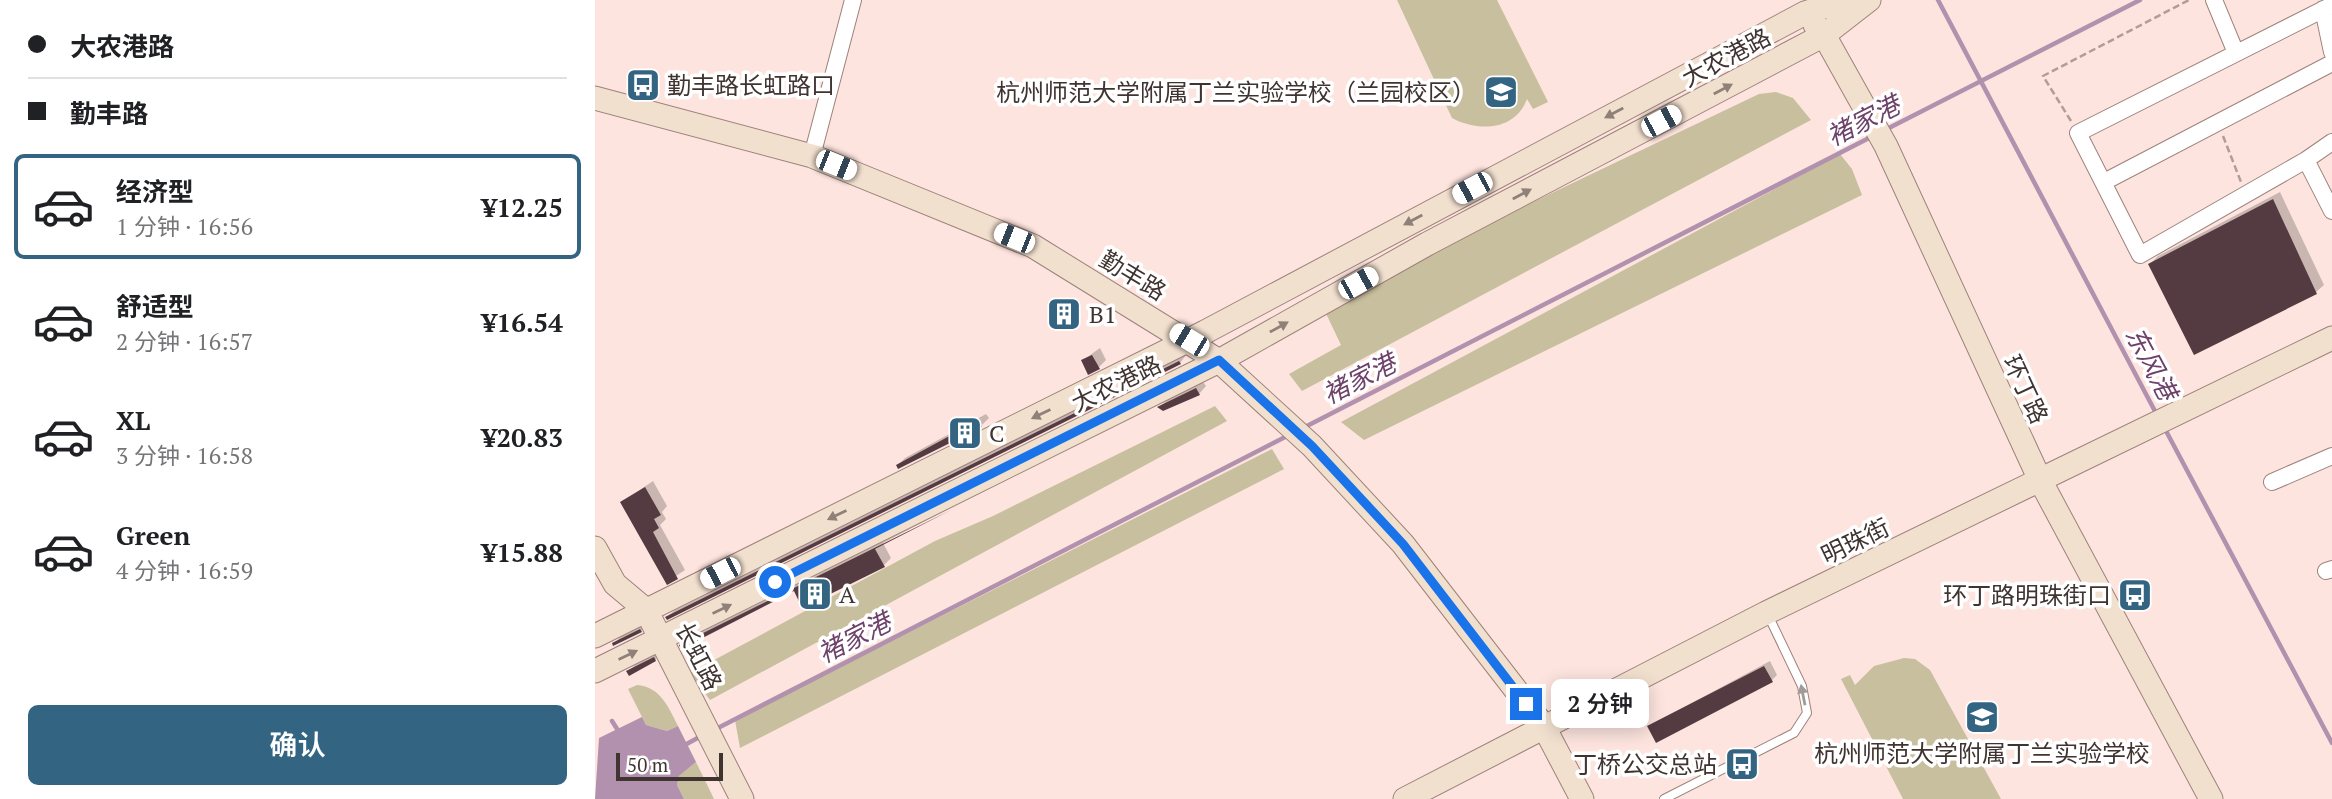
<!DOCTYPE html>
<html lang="zh">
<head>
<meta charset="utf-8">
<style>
  body { margin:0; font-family:"PT Serif","Noto Sans SC",serif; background:#f2f2f2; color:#202124; height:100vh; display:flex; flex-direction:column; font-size:26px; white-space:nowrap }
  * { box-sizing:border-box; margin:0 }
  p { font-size:23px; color:#757577 }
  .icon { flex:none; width:38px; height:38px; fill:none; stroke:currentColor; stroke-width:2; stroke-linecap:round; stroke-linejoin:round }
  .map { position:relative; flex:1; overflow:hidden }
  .sheet { display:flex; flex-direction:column; background:#fff; width:595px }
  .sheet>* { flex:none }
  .top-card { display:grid; align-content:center; height:154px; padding:0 28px; background:#fff }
  .scale { position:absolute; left:21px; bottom:18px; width:107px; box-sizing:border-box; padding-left:7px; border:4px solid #403431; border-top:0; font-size:19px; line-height:24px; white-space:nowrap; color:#403431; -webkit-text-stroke:5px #fff; paint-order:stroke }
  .end { position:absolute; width:32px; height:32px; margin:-16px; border:9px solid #1a73e8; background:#fff; box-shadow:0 0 0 4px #fff }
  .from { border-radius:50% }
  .bubble { position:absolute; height:49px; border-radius:10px; background:#fff; box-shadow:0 4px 18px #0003; font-size:23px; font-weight:600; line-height:49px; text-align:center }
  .car { position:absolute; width:21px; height:42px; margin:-21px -10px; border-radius:9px; box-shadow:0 0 5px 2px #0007; background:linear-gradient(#fff 24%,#345 0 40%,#fff 0 76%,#345 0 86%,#fff 0) }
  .top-card b { display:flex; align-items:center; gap:24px; height:66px; font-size:26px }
  .top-card b+b { border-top:2px solid #e0e0e0 }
  .top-card i { width:18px; height:18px; background:#202124 }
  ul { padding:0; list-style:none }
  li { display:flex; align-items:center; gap:21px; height:105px; margin:0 14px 10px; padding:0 14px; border:4px solid transparent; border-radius:10px }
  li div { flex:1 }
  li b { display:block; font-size:26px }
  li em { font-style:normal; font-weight:600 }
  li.active { border-color:#336583 }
  li>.icon { width:63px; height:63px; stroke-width:1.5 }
  .cta { display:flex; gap:14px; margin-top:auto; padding:14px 28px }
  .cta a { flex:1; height:80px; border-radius:10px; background:#336583; color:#fff; font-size:28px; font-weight:600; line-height:80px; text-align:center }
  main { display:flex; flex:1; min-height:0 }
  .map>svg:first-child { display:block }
  .green { fill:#c8bf9e }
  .water { fill:#b191ad }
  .shadow { fill:#0003 }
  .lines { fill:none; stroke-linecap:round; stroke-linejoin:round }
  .stream { stroke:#b191ad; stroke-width:4.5 }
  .building { fill:#543b42 }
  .lane-casing { stroke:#9e817b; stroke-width:10 }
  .street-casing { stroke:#9e817b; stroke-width:18 }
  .secondary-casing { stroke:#9e817b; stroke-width:25 }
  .path { stroke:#b09c98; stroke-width:2.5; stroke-dasharray:7 3.5; stroke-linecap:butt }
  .lane { stroke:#fff; stroke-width:8 }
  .street { stroke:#fff; stroke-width:16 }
  .secondary { stroke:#f2e0cf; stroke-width:23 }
  .oneway { fill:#908178 }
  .oneway2 { fill:#a09a98 }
  .route { stroke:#1a73e8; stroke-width:9 }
  .labels { text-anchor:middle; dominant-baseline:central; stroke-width:7; stroke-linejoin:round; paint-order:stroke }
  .street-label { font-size:24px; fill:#403431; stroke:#fff }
  .poi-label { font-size:24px; fill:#403431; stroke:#fff; text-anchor:start }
  .water-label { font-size:26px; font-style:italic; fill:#6d416a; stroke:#fff }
</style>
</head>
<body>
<main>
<section class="sheet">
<div class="top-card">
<b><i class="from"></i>大农港路</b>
<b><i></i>勤丰路</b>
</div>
<ul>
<li class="active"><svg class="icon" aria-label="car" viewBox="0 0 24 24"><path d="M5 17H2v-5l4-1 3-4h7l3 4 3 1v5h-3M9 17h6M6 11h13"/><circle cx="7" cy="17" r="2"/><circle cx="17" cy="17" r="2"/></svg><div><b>经济型</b><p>1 分钟 · 16:56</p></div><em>¥12.25</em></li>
<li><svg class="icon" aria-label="car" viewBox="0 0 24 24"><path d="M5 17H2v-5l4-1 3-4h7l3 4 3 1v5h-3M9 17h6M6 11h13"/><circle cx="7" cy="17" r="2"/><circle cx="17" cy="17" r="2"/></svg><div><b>舒适型</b><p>2 分钟 · 16:57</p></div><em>¥16.54</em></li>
<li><svg class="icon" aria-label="car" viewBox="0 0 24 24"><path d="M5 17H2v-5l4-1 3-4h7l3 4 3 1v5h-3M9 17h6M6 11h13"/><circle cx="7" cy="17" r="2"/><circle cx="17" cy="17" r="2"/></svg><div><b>XL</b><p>3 分钟 · 16:58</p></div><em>¥20.83</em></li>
<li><svg class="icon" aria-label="car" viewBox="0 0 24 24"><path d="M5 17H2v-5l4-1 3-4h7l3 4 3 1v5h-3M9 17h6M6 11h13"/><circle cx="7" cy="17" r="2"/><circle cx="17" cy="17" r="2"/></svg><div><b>Green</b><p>4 分钟 · 16:59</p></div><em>¥15.88</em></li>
</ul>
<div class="cta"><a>确认</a></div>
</section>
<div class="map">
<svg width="1737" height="799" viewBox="0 0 1737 799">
  <rect width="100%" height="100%" fill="#fde4de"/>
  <path class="green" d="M802,0H902L953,102L938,109L932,99C920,131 883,132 857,118Z
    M1181,92L1198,98L1216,120L707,391L694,374L746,345L726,303L1164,94Z
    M1245,154L1257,169L1267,195L769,440L746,422Z
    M620,406L632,421L115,700L95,673L340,541L398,516Z
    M677,449L689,469L145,748L140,720Z
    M1309,658L1320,659L1335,670L1406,799H1308L1246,679L1255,675L1260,685L1279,666Z
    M42,685C65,687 73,706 83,726L72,731L51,725L33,689Z
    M101,762L119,799H89L82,785L84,776Z"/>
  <path class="water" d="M47,717L51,725L72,731L83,726L101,762L84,776L82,785L89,799H0L4,738Z"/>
  <path class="shadow" d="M1685,192L1729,285L1721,292L1599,353L1555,264L1563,256Z
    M505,348L511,360L504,367L488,360Z
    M592,354L585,363L72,617L80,610Z
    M608,382L611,386L604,394L565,407L572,400Z
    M391,414L394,418L386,426L303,465L310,458Z
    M58,481L72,506L67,512L71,519L65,525L90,570L72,582L27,502Z
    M357,507L288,543L296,558L289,565L199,588L86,645L94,638Z
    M53,623L46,631L19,644L26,636Z
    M67,651L60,660L34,671L41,664Z
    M1175,661L1182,675L1176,681L1054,726Z"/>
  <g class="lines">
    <path class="stream" d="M1343,0L1562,415
      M1290,130L1545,0
      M708,428L1276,137
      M1570,429L1737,743
      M17,721L24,732
      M119,730L694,435
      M88,746L108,735"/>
  </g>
  <path class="building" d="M1678,199L1722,294L1599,355L1553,264Z
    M497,355L505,369L493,375L486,360Z
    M584,361L586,364L72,620L70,617Z
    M601,388L605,395L568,411L562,407Z
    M384,420L387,427L303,469L301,465Z
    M50,487L66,515L59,519L64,528L58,532L83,579L72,585L25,502Z
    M358,509L280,549L290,567L207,608L199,591L86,649L84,645Z
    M45,629L47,632L18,646L17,643Z
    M59,657L61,661L34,676L31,671Z
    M1169,666L1178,682L1061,743L1052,726Z"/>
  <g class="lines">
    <g class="lane-casing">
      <path id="lane" d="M1069,799L1199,733L1212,713L1207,686L1173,615"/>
    </g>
    <g class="street-casing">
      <path id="street" d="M1619,0L1641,53
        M1737,5L1483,133L1545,255L1711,160L1737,211
        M1728,9L1737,52
        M217,156L258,0
        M1711,160L1737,142
        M1509,182L1737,63
        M1677,482L1737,456
        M1731,571L1737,569"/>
    </g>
    <g class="secondary-casing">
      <path id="secondary" d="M1220,25L1229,35L1291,146L1445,480L1616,799
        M0,98L217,156L438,246L624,361L717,446L808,544L948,725L987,799
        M0,548L20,584L51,610L147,799
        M0,636L610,332L1210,13L1250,0
        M0,671L624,361L832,244L1229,35L1274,0
        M810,799L1171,613L1737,338"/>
    </g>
    <path class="path" d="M1476,121L1448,76L1594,0
      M1628,136L1646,182"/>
    <use href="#lane" class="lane"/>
    <use href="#street" class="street"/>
    <use href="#secondary" class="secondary"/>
  </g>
  <defs><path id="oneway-solid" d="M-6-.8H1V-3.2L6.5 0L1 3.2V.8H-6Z" transform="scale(1.75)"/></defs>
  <g class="oneway">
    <use href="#oneway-solid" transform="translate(1128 89) rotate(-28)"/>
    <use href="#oneway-solid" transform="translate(1019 113) rotate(152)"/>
    <use href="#oneway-solid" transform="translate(927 194) rotate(-28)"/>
    <use href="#oneway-solid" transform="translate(818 220) rotate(152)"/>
    <use href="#oneway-solid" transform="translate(684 327) rotate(-29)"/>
    <use href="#oneway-solid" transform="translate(446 414) rotate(154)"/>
    <use href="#oneway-solid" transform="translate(242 515) rotate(154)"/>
    <use href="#oneway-solid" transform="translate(127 609) rotate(-26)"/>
    <use href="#oneway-solid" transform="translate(33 655) rotate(-26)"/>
  </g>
  <use class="oneway2" href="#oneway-solid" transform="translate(1208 695) rotate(-101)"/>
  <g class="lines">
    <path class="route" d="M180,582L624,360L717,446L808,544L931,704"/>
  </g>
  <defs>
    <g id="bus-square" transform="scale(1.75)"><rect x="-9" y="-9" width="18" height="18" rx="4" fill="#336583" stroke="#fff"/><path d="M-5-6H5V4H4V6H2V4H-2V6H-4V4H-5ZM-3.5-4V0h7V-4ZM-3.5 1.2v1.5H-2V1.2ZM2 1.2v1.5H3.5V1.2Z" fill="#fff"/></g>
    <g id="school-square" transform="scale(1.75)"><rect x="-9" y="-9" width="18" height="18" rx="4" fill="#336583" stroke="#fff"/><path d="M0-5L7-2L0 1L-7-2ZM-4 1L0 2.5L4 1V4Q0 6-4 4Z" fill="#fff"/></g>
    <g id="building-square" transform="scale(1.75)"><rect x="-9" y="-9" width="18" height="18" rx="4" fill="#336583" stroke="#fff"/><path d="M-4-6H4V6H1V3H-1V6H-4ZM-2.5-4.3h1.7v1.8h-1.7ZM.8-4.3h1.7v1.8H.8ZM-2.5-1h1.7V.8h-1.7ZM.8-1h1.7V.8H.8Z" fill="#fff"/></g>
  </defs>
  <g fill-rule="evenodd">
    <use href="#bus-square" x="48" y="85"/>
    <use href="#school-square" x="906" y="92"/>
    <use href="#building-square" x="469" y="314"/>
    <use href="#building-square" x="370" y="433"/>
    <use href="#building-square" x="220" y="594"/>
    <use href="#bus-square" x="1540" y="595"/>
    <use href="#school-square" x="1387" y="717"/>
    <use href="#bus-square" x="1147" y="764"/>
  </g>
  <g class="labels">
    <g class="street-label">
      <text transform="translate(1131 57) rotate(-28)">大农港路</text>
      <text transform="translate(538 275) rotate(31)">勤丰路</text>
      <text transform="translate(521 383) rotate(-26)">大农港路</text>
      <text transform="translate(1431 389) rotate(65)">环丁路</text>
      <text transform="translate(1260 541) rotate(-26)">明珠街</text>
      <text transform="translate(104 656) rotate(63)">长虹路</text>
    </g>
    <g class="poi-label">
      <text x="72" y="85">勤丰路长虹路口</text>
      <text x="881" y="92" text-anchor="end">杭州师范大学附属丁兰实验学校（兰园校区）</text>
      <text x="494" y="314">B1</text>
      <text x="394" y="433">C</text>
      <text x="244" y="594">A</text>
      <text x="1516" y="595" text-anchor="end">环丁路明珠街口</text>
      <text x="1387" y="753" text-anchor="middle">杭州师范大学附属丁兰实验学校</text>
      <text x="1122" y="764" text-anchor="end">丁桥公交总站</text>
    </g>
    <g class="water-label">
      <text transform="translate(1268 120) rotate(-27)">褚家港</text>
      <text transform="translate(1557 363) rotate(62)">东风港</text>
      <text transform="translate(764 378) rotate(-27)">褚家港</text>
      <text transform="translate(259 637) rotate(-27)">褚家港</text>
    </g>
  </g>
</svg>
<div class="scale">50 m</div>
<i class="end from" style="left:180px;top:582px"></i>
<i class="end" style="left:931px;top:704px"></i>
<div class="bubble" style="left:956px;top:679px;width:98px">2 分钟</div>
<i class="car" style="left:1066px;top:121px;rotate:62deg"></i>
<i class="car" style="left:241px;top:165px;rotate:112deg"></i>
<i class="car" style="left:877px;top:188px;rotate:242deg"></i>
<i class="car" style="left:419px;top:238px;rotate:292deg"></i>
<i class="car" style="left:763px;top:283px;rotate:61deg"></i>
<i class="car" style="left:594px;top:340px;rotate:301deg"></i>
<i class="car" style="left:125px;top:573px;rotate:243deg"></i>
</div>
</main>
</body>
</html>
